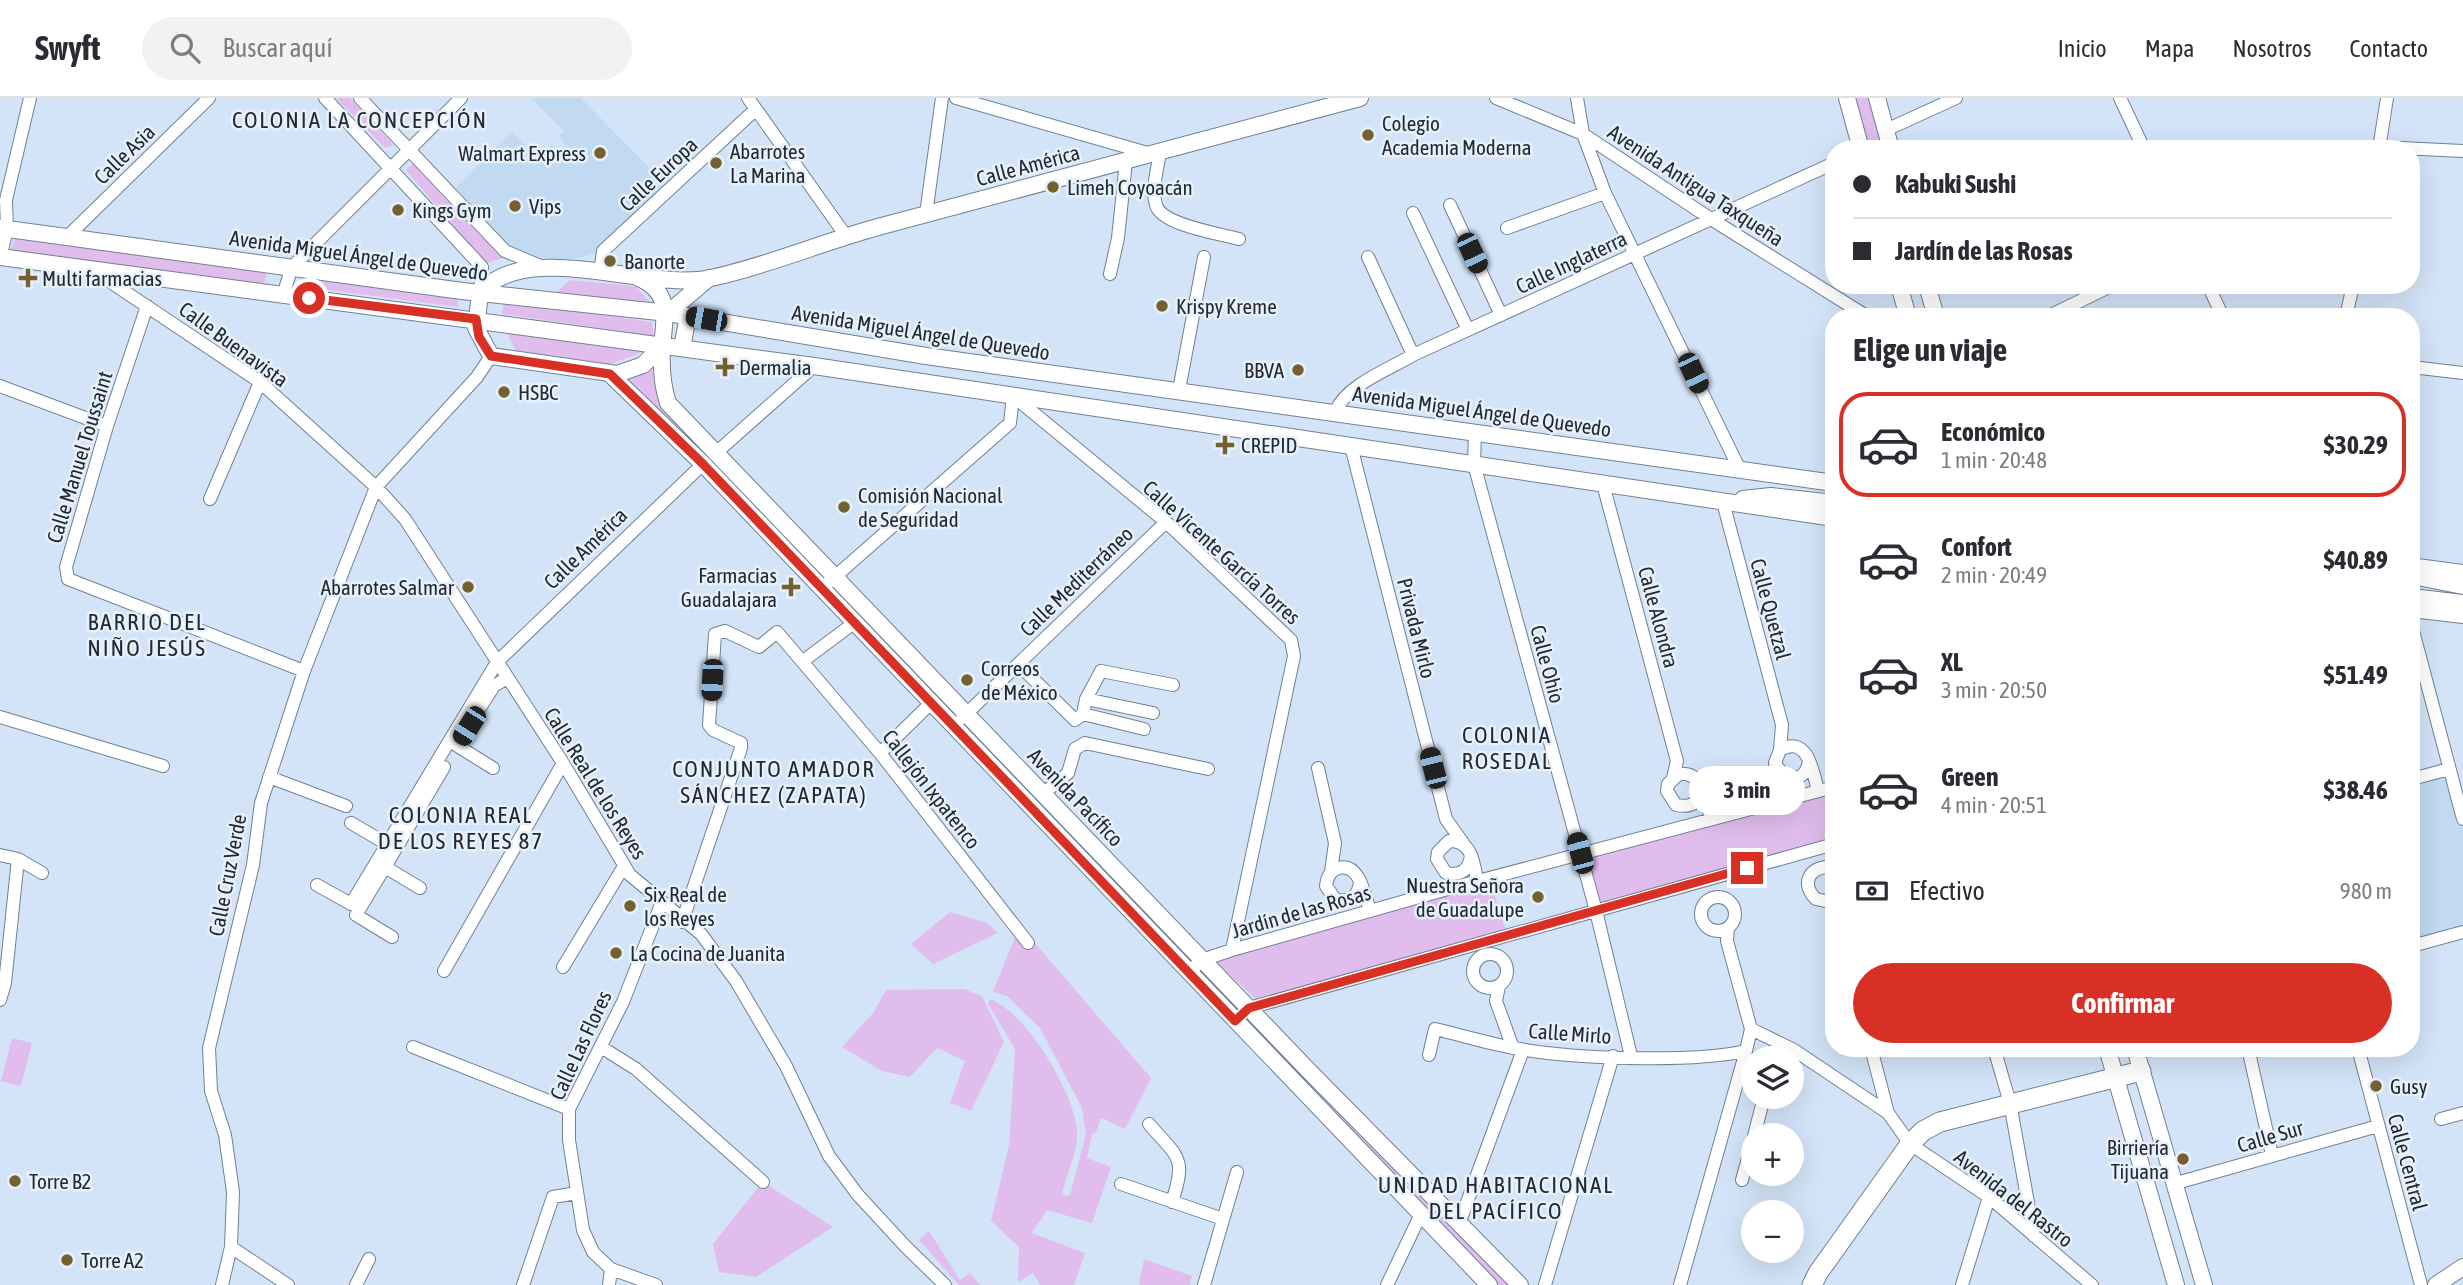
<!DOCTYPE html>
<html lang="es">
<head>
<meta charset="utf-8">
<style>
  body { margin:0; font-family:"Asap Condensed",sans-serif; background:#f2f2f3; color:#2b2b33; height:100vh; display:flex; flex-direction:column; font-size:26px; white-space:nowrap }
  * { box-sizing:border-box; margin:0 }
  p { font-size:23px; color:#7c7c81 }
  .icon { flex:none; width:38px; height:38px; fill:none; stroke:currentColor; stroke-width:2; stroke-linecap:round; stroke-linejoin:round }
  .map { position:relative; flex:1; overflow:hidden }
  .panel { position:absolute; left:1825px; top:210px; width:595px; height:749px; display:flex; flex-direction:column; background:#fff; border-radius:28px; box-shadow:0 7px 28px #0002 }
  .panel>* { flex:none }
  .guide { position:absolute; left:1825px; top:42px; width:595px; height:154px; border-radius:28px; box-shadow:0 7px 28px #0002; display:grid; align-content:center; height:154px; padding:0 28px; background:#fff }
  .fabs { position:absolute; left:1741px; top:948px; display:grid; gap:14px }
  .fabs a { display:grid; place-items:center; width:63px; height:63px; border-radius:50%; background:#fff; box-shadow:0 7px 28px #0002; font-size:35px }
  .end { position:absolute; width:32px; height:32px; margin:-16px; border:9px solid #d93025; background:#fff; box-shadow:0 0 0 4px #fff }
  .from { border-radius:50% }
  .bubble { position:absolute; height:49px; border-radius:24px; background:#fff; box-shadow:0 7px 28px #0002; font-size:23px; font-weight:700; line-height:49px; text-align:center }
  .car { position:absolute; width:21px; height:42px; margin:-21px -10px; border-radius:9px; box-shadow:0 0 5px 2px #0007; background:linear-gradient(#222 24%,#8ab4d8 0 40%,#222 0 76%,#8ab4d8 0 86%,#222 0) }
  .guide b { display:flex; align-items:center; gap:24px; height:66px; font-size:26px }
  .guide b+b { border-top:2px solid #e1e1e2 }
  .guide i { width:18px; height:18px; background:#2b2b33 }
  ul { padding:0; list-style:none }
  li { display:flex; align-items:center; gap:21px; height:105px; margin:0 14px 10px; padding:0 14px; border:4px solid transparent; border-radius:28px }
  li div { flex:1 }
  li b { display:block; font-size:26px }
  li em { font-style:normal; font-weight:700 }
  li.active { border-color:#d93025 }
  li>.icon { width:63px; height:63px; stroke-width:1.5 }
  h2 { padding:0 28px; font-size:32px; line-height:84px }
  .pay { display:flex; align-items:center; gap:18px; height:77px; padding:0 28px; font-size:26px }
  .pay p { margin-inline-start:auto }
  .action { display:flex; gap:14px; margin-top:auto; padding:14px 28px }
  .action a { flex:1; height:80px; border-radius:42px; background:#d93025; color:#fff; font-size:28px; font-weight:700; line-height:80px; text-align:center }
  header { display:flex; align-items:center; gap:42px; box-sizing:border-box; height:98px; padding:0 35px; background:#fff; border-bottom:2px solid #e1e1e2 }
  header strong { font-size:33px }
  nav { display:flex; gap:38px; margin-inline-start:auto; font-size:24px }
  .search { width:490px; height:63px; background:#f2f2f3; display:flex; align-items:center; gap:18px; box-sizing:border-box; padding:0 24px; border-radius:38px; color:#7c7c81; font-size:26px }
  .map>svg:first-child { display:block }
  .built { fill:#c2d9f2 }
  .green { fill:#e1bded }
  .lines { fill:none; stroke-linecap:round; stroke-linejoin:round }
  .street-casing { stroke:#718092; stroke-width:14 }
  .secondary-casing { stroke:#718092; stroke-width:18 }
  .primary-casing { stroke:#718092; stroke-width:21 }
  .street { stroke:#fff; stroke-width:12 }
  .secondary { stroke:#fff; stroke-width:16 }
  .primary { stroke:#fff; stroke-width:19 }
  .route { stroke:#d93025; stroke-width:9 }
  .poi-dot { fill:#75602f; stroke:#e6f1fc; stroke-width:2.5 }
  .labels { text-anchor:middle; dominant-baseline:central; stroke-width:5; stroke-linejoin:round; paint-order:stroke }
  .poi-label { font-size:21px; fill:#222930; stroke:#e6f1fc; text-anchor:start }
  .street-label { font-size:21px; fill:#222930; stroke:#e6f1fc }
  .neighbourhood-label { font-size:23px; letter-spacing:2px; fill:#222930; stroke:#e6f1fc }
</style>
</head>
<body>
<header>
<strong>Swyft</strong>
<div class="search"><svg class="icon" aria-label="search" viewBox="0 0 24 24"><circle cx="10" cy="10" r="6"/><path d="M15 15l6 6"/></svg>Buscar aquí</div>
<nav><a>Inicio</a><a>Mapa</a><a>Nosotros</a><a>Contacto</a></nav>
</header>
<div class="map">
<svg width="2463" height="1187" viewBox="0 0 2463 1187">
  <rect width="100%" height="100%" fill="#d3e4f8"/>
  <path class="built" d="M531,0H581L666,87L597,155L573,161L550,162L508,148L456,89L512,33L537,59L551,47L562,59L570,52L559,39L564,33Z
    M2449,672L2463,721V833L2412,847V682Z"/>
  <path class="green" d="M336,0H350L394,47L385,50Z
    M1853,0H1868L1882,51H1867Z
    M414,64L508,159L485,165L406,72Z
    M14,140L268,173L263,188L11,155Z
    M302,179L457,197L458,209L297,188Z
    M570,182L635,188L653,207L557,194Z
    M504,203L652,224L654,238L502,216Z
    M507,235L643,254L603,269L518,257Z
    M655,266L657,299L821,473L818,478L624,281Z
    M969,628L1187,857L1184,859L965,631Z
    M1834,694V743L1602,810L1587,756Z
    M1490,781L1506,834L1259,904L1215,863Z
    M950,814L987,825L998,835L933,866L911,846Z
    M1016,823L1151,980L1125,1031L1101,1020L1097,1033L1092,1036L1087,1060L1111,1069L1092,1125L1047,1112L1032,1135L1085,1155L1074,1187H1040L1033,1175L1018,1184L1019,1149L991,1123L1009,1047L1015,951L988,906L990,901C1026,914 1074,994 1077,1032C1079,1050 1067,1076 1062,1095L1064,1098L1070,1097L1086,1036L1082,1010L1040,930L1008,899L993,893L1016,837Z
    M964,891L982,898L1004,944L971,1013L950,1005L965,963L937,950L910,979L882,973L842,949L873,915L886,892Z
    M1247,921L1508,1187H1499L1254,933Z
    M12,940L32,945L21,988L1,983Z
    M766,1086L833,1129L756,1179L719,1174L713,1146L760,1087Z
    M929,1133L960,1182L970,1175L980,1187H959L919,1142Z
    M1144,1161L1192,1178L1190,1187H1139Z"/>
  <g class="lines">
    <g class="street-casing">
      <path id="street" d="M325,0L482,169L480,195
        M360,0L505,153L543,169
        M748,0L846,138
        M956,0L1151,56
        M1496,0L1583,36L1711,121L1868,219
        M1577,0L1583,36L1605,95L1739,370
        M2120,0L2144,51
        M1886,32L1956,0
        M2380,49L2463,53
        M2379,51L2387,0
        M1160,53C1158,70 1151,91 1156,107C1161,127 1221,136 1239,141
        M1450,107L1501,217
        M1413,115L1468,232
        M926,116L942,0
        M1507,130L1605,95
        M66,140L209,0
        M1368,159L1413,257
        M0,161L7,131L6,102L30,0
        M94,173L260,284L376,389L405,421L563,665L630,777L701,836L736,883L786,968L829,1058L858,1097L906,1149L945,1187
        M600,175L603,153L756,11
        M1110,176L1118,140L1126,63
        M2208,187L2223,219
        M283,197L292,169L461,0
        M147,208L107,328L66,469L68,481L304,573
        M2047,219L2113,187
        M2346,219L2353,187
        M2412,269L2463,275
        M0,288L107,328
        M1179,292L1204,159
        M1013,298L1166,424L1291,542L1294,558L1232,852
        M1336,313C1346,287 1390,271 1413,257L1834,65
        M1475,335L1474,366L1596,813L1631,958
        M1351,348L1446,721L1463,745
        M717,354L814,268
        M1603,386L1677,663L1673,680
        M210,401L260,284
        M1723,404L1782,627L1780,652
        M821,491L1010,325L1013,298
        M2412,529L2463,721
        M803,563L854,525
        M1018,566L1075,622L1083,616L1086,601L1101,573L1173,587
        M1086,601L1153,615
        M1083,616L1144,631
        M0,619L163,668
        M962,620L1166,424
        M460,641L494,588L507,580
        M456,647L493,670
        M880,655L930,606
        M1809,662C1807,677 1799,683 1784,679L1775,665L1780,652C1808,636 1813,674 1818,693
        M1318,670L1335,745L1331,774
        M269,679L346,708
        M2412,681L2449,671
        M1702,690C1700,705 1691,710 1676,707L1667,693L1668,686L1679,676C1704,673 1705,702 1711,721
        M1044,695L1068,675L1075,651L1085,645L1208,671
        M351,725L387,746
        M0,757L18,761L5,885L0,902
        M1471,757C1469,773 1460,778 1446,775L1437,761L1438,754L1449,743C1472,742 1474,765 1477,783
        M18,761L42,775
        M385,769L356,817L392,839
        M1834,772L1826,769C1807,771 1802,788 1816,801L1825,803L1834,800
        M1360,784C1358,799 1350,805 1335,801L1326,788C1327,779 1330,772 1339,770C1360,764 1365,799 1370,813
        M317,787L351,806L497,564L703,366
        M420,790L385,769L444,669
        M1701 816a17 17 0 1 1 34 0a17 17 0 1 1-34 0Z
        M682,824L741,650V645L713,632L709,627L715,536L725,533L759,549L777,534L880,655L1028,845
        M2412,848L2463,834
        M1473 873a17 17 0 1 1 34 0a17 17 0 1 1-34 0Z
        M563,869L624,768
        M444,873L563,665
        M1188,875L1202,862L1232,852L1444,792L1834,689
        M1499,888L1496,903L1513,950
        M1235,923L1249,910L1834,746
        M1751,931L1794,952L1888,1015L1910,1046L1989,1099L2092,1187
        M413,949L569,1011
        M601,949L636,971L763,1084
        M1871,950L1888,1015
        M1994,950L2010,1005L2034,1138
        M2248,950L2272,1057
        M2358,950L2421,1187
        M1429,957L1435,931C1461,937 1487,945 1514,950C1572,961 1689,965 1746,953L1751,931L1727,843L1728,830
        M1775,961L1779,945
        M2441,1021L2463,1015
        M1149,1026C1178,1060 1187,1058 1172,1104
        M1754,1038L1764,999
        M1742,1082L1754,1039
        M1121,1086L1223,1121
        M2173,1086L2378,1028
        M1459,1126L1523,952
        M231,1149L288,1187
        M611,1171L656,1187
        M222,1187L231,1149L233,1094L225,1037L211,993L209,950L253,767L261,705L304,573L376,389L477,279L491,258
        M356,1187L369,1161
        M523,1187L553,1099L577,1095
        M609,1187L611,1171L593,1154L583,1132L569,1042V1011L623,904L662,804
        M1204,1187L1237,1074
        M1387,1187L1420,1118
        M1545,1187L1613,958
        M1680,1187L1746,953
        M1962,1187L1989,1099"/>
    </g>
    <g class="secondary-casing">
      <path id="secondary" d="M1847,0L1861,51
        M1877,0L1891,51
        M0,130L462,193L668,215L926,258L1834,385
        M0,159L814,268L1834,420
        M639,180C673,195 664,220 662,250C661,269 662,287 668,305L1309,973L1520,1187
        M1899,187L1908,219
        M1927,187L1936,219
        M668,215L709,180
        M662,248L643,267L617,276L491,258L476,230L480,195C527,140 646,194 711,180C767,168 823,144 878,129C1039,86 1200,43 1360,0
        M682,250L688,218
        M610,276L703,366L1489,1187
        M1743,401L1771,398L1834,405
        M2417,469L2463,475
        M2412,478L2463,488
        M2412,499L2463,505
        M2412,511L2463,517
        M2107,950L2176,1187
        M2135,950L2204,1187
        M2436,1187L2463,1169"/>
    </g>
    <g class="primary-casing">
      <path id="primary" d="M1812,1187L1818,1175L1910,1046L1923,1033L1940,1024L2141,973"/>
    </g>
    <use href="#street" class="street"/>
    <use href="#secondary" class="secondary"/>
    <use href="#primary" class="primary"/>
  </g>
  <g class="lines">
    <path class="route" d="M309,200L476,221L479,239L491,258L610,276L703,366L1235,923L1249,910L1747,770"/>
  </g>
  <g class="poi-dot">
    <circle cx="1368" cy="37" r="7"/>
    <circle cx="600" cy="55" r="7"/>
    <circle cx="716" cy="65" r="7"/>
    <circle cx="1053" cy="89" r="7"/>
    <circle cx="515" cy="108" r="7"/>
    <circle cx="398" cy="112" r="7"/>
    <circle cx="610" cy="163" r="7"/>
    <path d="M24.5 169.5h7v7h7v7h-7v7h-7v-7h-7v-7h7z"/>
    <circle cx="1162" cy="208" r="7"/>
    <path d="M721.5 258.5h7v7h7v7h-7v7h-7v-7h-7v-7h7z"/>
    <circle cx="1298" cy="272" r="7"/>
    <circle cx="504" cy="294" r="7"/>
    <path d="M1221.5 336.5h7v7h7v7h-7v7h-7v-7h-7v-7h7z"/>
    <circle cx="844" cy="409" r="7"/>
    <circle cx="468" cy="489" r="7"/>
    <path d="M787.5 478.5h7v7h7v7h-7v7h-7v-7h-7v-7h7z"/>
    <circle cx="967" cy="582" r="7"/>
    <circle cx="1538" cy="799" r="7"/>
    <circle cx="630" cy="808" r="7"/>
    <circle cx="616" cy="855" r="7"/>
    <circle cx="2376" cy="988" r="7"/>
    <circle cx="2183" cy="1061" r="7"/>
    <circle cx="15" cy="1083" r="7"/>
    <circle cx="67" cy="1162" r="7"/>
  </g>
  <g class="labels">
    <g class="poi-label">
      <text x="1382" y="25">Colegio<tspan x="1382" dy="24">Academia Moderna</tspan></text>
      <text x="730" y="53">Abarrotes<tspan x="730" dy="24">La Marina</tspan></text>
      <text x="586" y="55" text-anchor="end">Walmart Express</text>
      <text x="1067" y="89">Limeh Coyoacán</text>
      <text x="529" y="108">Vips</text>
      <text x="412" y="112">Kings Gym</text>
      <text x="624" y="163">Banorte</text>
      <text x="42" y="180">Multi farmacias</text>
      <text x="1176" y="208">Krispy Kreme</text>
      <text x="739" y="269">Dermalia</text>
      <text x="1284" y="272" text-anchor="end">BBVA</text>
      <text x="518" y="294">HSBC</text>
      <text x="1241" y="347">CREPID</text>
      <text x="858" y="397">Comisión Nacional<tspan x="858" dy="24">de Seguridad</tspan></text>
      <text x="777" y="477" text-anchor="end">Farmacias<tspan x="777" dy="24">Guadalajara</tspan></text>
      <text x="454" y="489" text-anchor="end">Abarrotes Salmar</text>
      <text x="981" y="570">Correos<tspan x="981" dy="24">de México</tspan></text>
      <text x="1524" y="787" text-anchor="end">Nuestra Señora<tspan x="1524" dy="24">de Guadalupe</tspan></text>
      <text x="644" y="796">Six Real de<tspan x="644" dy="24">los Reyes</tspan></text>
      <text x="630" y="855">La Cocina de Juanita</text>
      <text x="2390" y="988">Gusy</text>
      <text x="2169" y="1049" text-anchor="end">Birriería<tspan x="2169" dy="24">Tijuana</tspan></text>
      <text x="29" y="1083">Torre B2</text>
      <text x="81" y="1162">Torre A2</text>
    </g>
    <g class="street-label">
      <text transform="translate(124 56) rotate(-44)">Calle Asia</text>
      <text transform="translate(1028 67) rotate(-15)">Calle América</text>
      <text transform="translate(658 76) rotate(-43)">Calle Europa</text>
      <text transform="translate(1696 87) rotate(33)">Avenida Antigua Taxqueña</text>
      <text transform="translate(359 157) rotate(8)">Avenida Miguel Ángel de Quevedo</text>
      <text transform="translate(1571 164) rotate(-25)">Calle Inglaterra</text>
      <text transform="translate(921 234) rotate(9)">Avenida Miguel Ángel de Quevedo</text>
      <text transform="translate(234 246) rotate(36)">Calle Buenavista</text>
      <text transform="translate(1482 313) rotate(8)">Avenida Miguel Ángel de Quevedo</text>
      <text transform="translate(79 359) rotate(-73)">Calle Manuel Toussaint</text>
      <text transform="translate(585 450) rotate(-44)">Calle América</text>
      <text transform="translate(1222 454) rotate(42)">Calle Vicente García Torres</text>
      <text transform="translate(1076 483) rotate(-44)">Calle Mediterráneo</text>
      <text transform="translate(1771 511) rotate(75)">Calle Quetzal</text>
      <text transform="translate(1659 519) rotate(75)">Calle Alondra</text>
      <text transform="translate(1417 530) rotate(76)">Privada Mirlo</text>
      <text transform="translate(1548 566) rotate(75)">Calle Ohio</text>
      <text transform="translate(596 685) rotate(58)">Calle Real de los Reyes</text>
      <text transform="translate(932 691) rotate(52)">Callejón Ixpatenco</text>
      <text transform="translate(1076 699) rotate(46)">Avenida Pacífico</text>
      <text transform="translate(227 777) rotate(-79)">Calle Cruz Verde</text>
      <text transform="translate(1301 813) rotate(-16)">Jardín de las Rosas</text>
      <text transform="translate(1570 935) rotate(4)">Calle Mirlo</text>
      <text transform="translate(580 947) rotate(-65)">Calle Las Flores</text>
      <text transform="translate(2270 1038) rotate(-16)">Calle Sur</text>
      <text transform="translate(2408 1064) rotate(75)">Calle Central</text>
      <text transform="translate(2014 1100) rotate(38)">Avenida del Rastro</text>
    </g>
    <g class="neighbourhood-label">
      <text x="360" y="22">COLONIA LA CONCEPCIÓN</text>
      <text x="147" y="524">BARRIO DEL<tspan x="147" dy="26">NIÑO JESÚS</tspan></text>
      <text x="1507" y="637">COLONIA<tspan x="1507" dy="26">ROSEDAL</tspan></text>
      <text x="774" y="671">CONJUNTO AMADOR<tspan x="774" dy="26">SÁNCHEZ (ZAPATA)</tspan></text>
      <text x="461" y="717">COLONIA REAL<tspan x="461" dy="26">DE LOS REYES 87</tspan></text>
      <text x="1496" y="1087">UNIDAD HABITACIONAL<tspan x="1496" dy="26">DEL PACÍFICO</tspan></text>
    </g>
  </g>
</svg>
<div class="fabs">
<a><svg class="icon" aria-label="layers" viewBox="0 0 24 24"><path d="M12 4l9 5-9 5-9-5zM3 14l9 5 9-5"/></svg></a>
<a>+</a>
<a>−</a>
</div>
<i class="end from" style="left:309px;top:200px"></i>
<i class="end" style="left:1747px;top:770px"></i>
<div class="bubble" style="left:1689px;top:668px;width:116px">3 min</div>
<i class="car" style="left:1472px;top:155px;rotate:155deg"></i>
<i class="car" style="left:706px;top:221px;rotate:280deg"></i>
<i class="car" style="left:1693px;top:275px;rotate:155deg"></i>
<i class="car" style="left:712px;top:582px;rotate:183deg"></i>
<i class="car" style="left:469px;top:628px;rotate:212deg"></i>
<i class="car" style="left:1433px;top:670px;rotate:346deg"></i>
<i class="car" style="left:1580px;top:755px;rotate:345deg"></i>
<div class="guide">
<b><i class="from"></i>Kabuki Sushi</b>
<b><i></i>Jardín de las Rosas</b>
</div>
<section class="panel">
<h2>Elige un viaje</h2>
<ul>
<li class="active"><svg class="icon" aria-label="car" viewBox="0 0 24 24"><path d="M5 17H2v-5l4-1 3-4h7l3 4 3 1v5h-3M9 17h6M6 11h13"/><circle cx="7" cy="17" r="2"/><circle cx="17" cy="17" r="2"/></svg><div><b>Económico</b><p>1 min · 20:48</p></div><em>$30.29</em></li>
<li><svg class="icon" aria-label="car" viewBox="0 0 24 24"><path d="M5 17H2v-5l4-1 3-4h7l3 4 3 1v5h-3M9 17h6M6 11h13"/><circle cx="7" cy="17" r="2"/><circle cx="17" cy="17" r="2"/></svg><div><b>Confort</b><p>2 min · 20:49</p></div><em>$40.89</em></li>
<li><svg class="icon" aria-label="car" viewBox="0 0 24 24"><path d="M5 17H2v-5l4-1 3-4h7l3 4 3 1v5h-3M9 17h6M6 11h13"/><circle cx="7" cy="17" r="2"/><circle cx="17" cy="17" r="2"/></svg><div><b>XL</b><p>3 min · 20:50</p></div><em>$51.49</em></li>
<li><svg class="icon" aria-label="car" viewBox="0 0 24 24"><path d="M5 17H2v-5l4-1 3-4h7l3 4 3 1v5h-3M9 17h6M6 11h13"/><circle cx="7" cy="17" r="2"/><circle cx="17" cy="17" r="2"/></svg><div><b>Green</b><p>4 min · 20:51</p></div><em>$38.46</em></li>
</ul>
<div class="pay"><svg class="icon" aria-label="cash" viewBox="0 0 24 24"><path d="M3 7h18v10H3z"/><circle cx="12" cy="12" r="2"/></svg>Efectivo<p>980 m</p></div>
<div class="action"><a>Confirmar</a></div>
</section>
</div>
</body>
</html>
